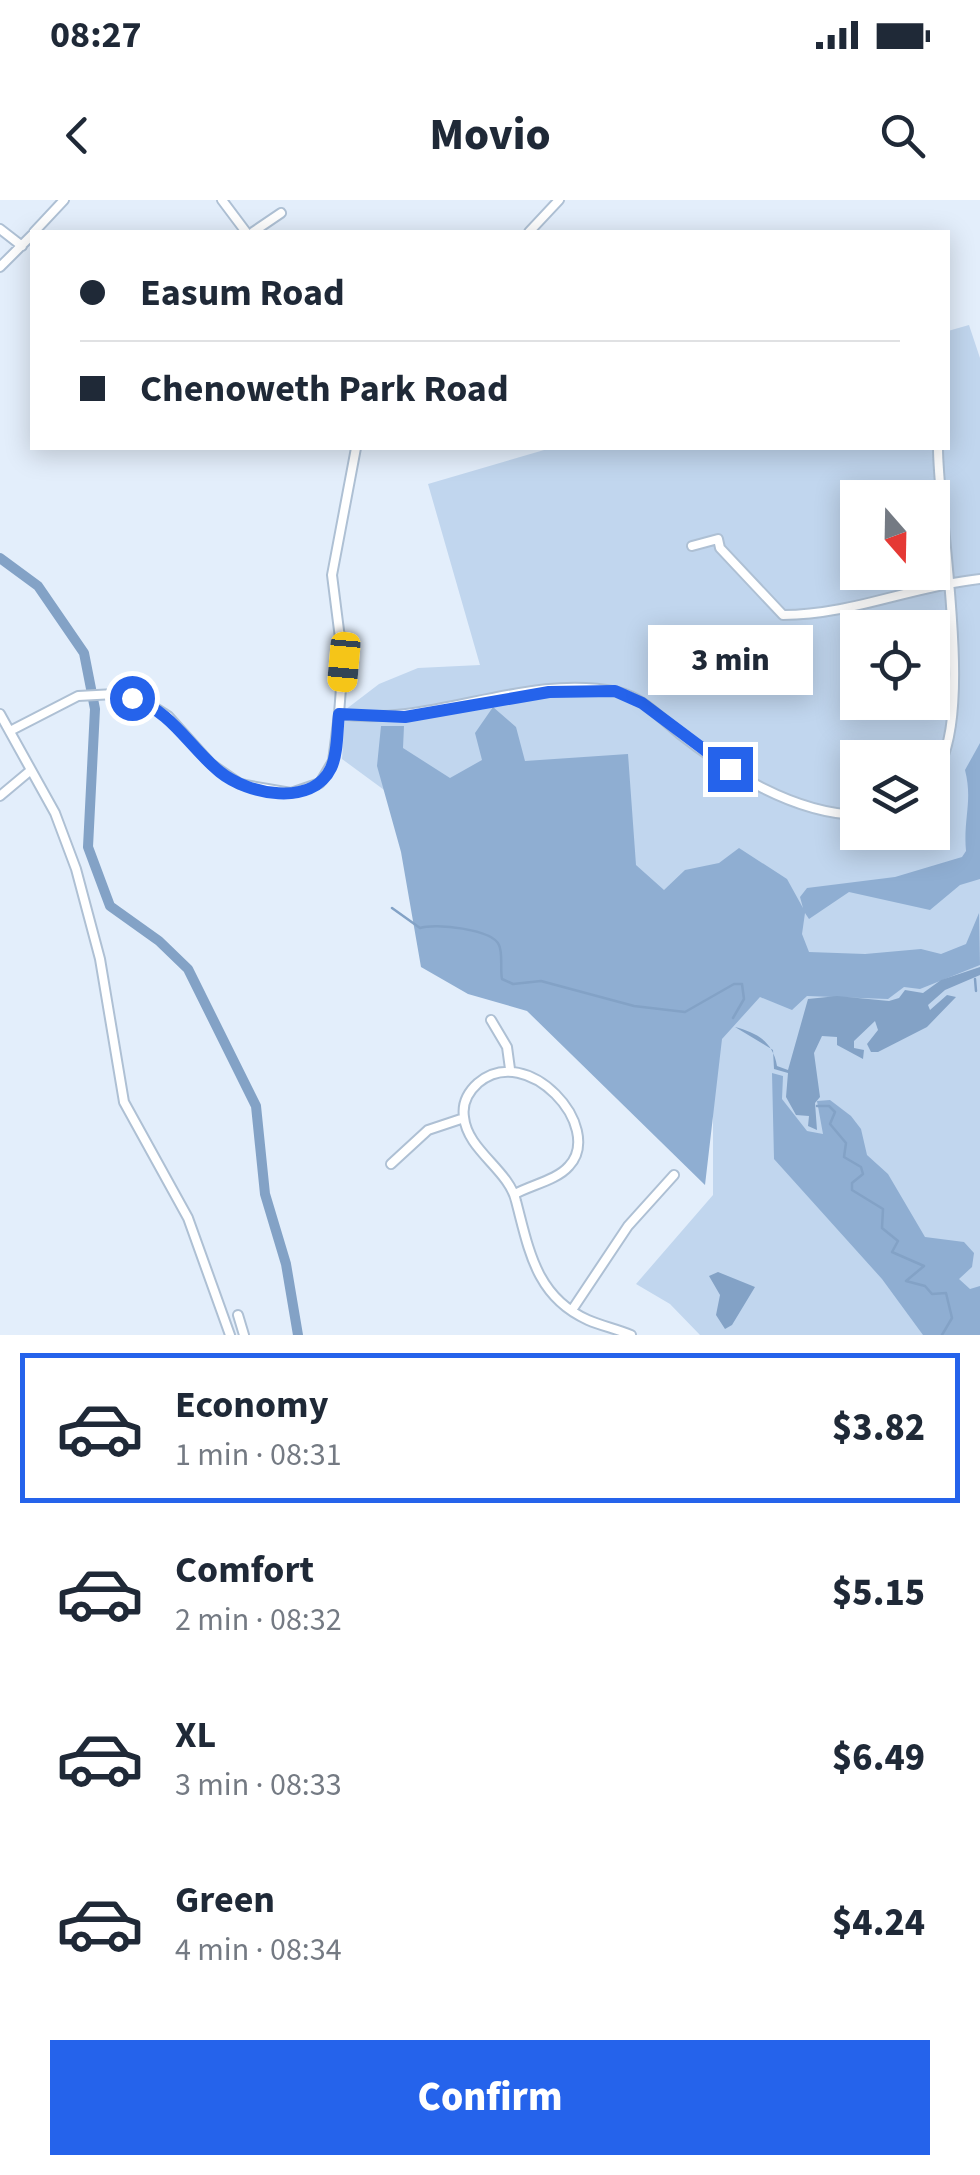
<!DOCTYPE html>
<html lang="en">
<head>
<meta charset="utf-8">
<style>
  body { margin:0; font-family:"Source Sans 3",sans-serif; background:#f6f6f7; color:#1f2937; height:100vh; display:flex; flex-direction:column; font-size:38px; white-space:nowrap }
  * { box-sizing:border-box; margin:0 }
  p { font-size:32px; color:#747a83 }
  .icon { flex:none; width:55px; height:55px; fill:none; stroke:currentColor; stroke-width:2; stroke-linecap:round; stroke-linejoin:round }
  .map { position:relative; height:1135px; overflow:hidden }
  .drawer { display:flex; flex-direction:column; background:#fff; flex:1 }
  .drawer>* { flex:none }
  .top-card { position:absolute; left:30px; top:30px; width:920px; height:220px; border-radius:0px; box-shadow:0 5px 25px #0003; display:grid; align-content:center; height:220px; padding:0 50px; background:#fff }
  .needle { width:65px; rotate:160deg }
  .fabs { position:absolute; left:840px; top:280px; display:grid; gap:20px }
  .fabs a { display:grid; place-items:center; width:110px; height:110px; border-radius:0px; background:#fff; box-shadow:0 5px 25px #0003; font-size:50px }
  .end { position:absolute; width:45px; height:45px; margin:-22px; border:12px solid #2563eb; background:#fff; box-shadow:0 0 0 5px #fff }
  .from { border-radius:50% }
  .bubble { position:absolute; height:70px; border-radius:0px; background:#fff; box-shadow:0 5px 25px #0003; font-size:32px; font-weight:800; line-height:70px; text-align:center }
  .car { position:absolute; width:30px; height:60px; margin:-30px -15px; border-radius:12px; box-shadow:0 0 8px 2px #0007; background:linear-gradient(#f5c518 24%,#345 0 40%,#f5c518 0 76%,#345 0 86%,#f5c518 0) }
  .top-card b { display:flex; align-items:center; gap:35px; height:95px; font-size:38px }
  .top-card b+b { border-top:2px solid #e0e1e3 }
  .top-card i { width:25px; height:25px; background:#1f2937 }
  ul { padding:18px 0 0; list-style:none }
  li { display:flex; align-items:center; gap:30px; height:150px; margin:0 20px 15px; padding:0 30px; border:5px solid transparent; border-radius:0px }
  li div { flex:1 }
  li b { display:block; font-size:38px }
  li em { font-style:normal; font-weight:800 }
  li.on { border-color:#2563eb }
  li>.icon { width:90px; height:90px; stroke-width:1.5 }
  .action { display:flex; gap:20px; margin-top:auto; padding:20px 50px }
  .action a { flex:1; height:115px; border-radius:0px; background:#2563eb; color:#fff; font-size:40px; font-weight:800; line-height:115px; text-align:center }
  .status { display:flex; justify-content:space-between; align-items:center; height:70px; padding:0 50px; background:#fff; direction:ltr }
  .status svg { height:28px; fill:currentColor }
  header { display:flex; justify-content:space-between; align-items:center; height:130px; padding:0 50px; background:#fff; font-size:45px; font-weight:800 }
  .map>svg:first-child { display:block }
  .green { fill:#c1d6ee; fill-rule:evenodd }
  .forest { fill:#8faed2 }
  .water { fill:#83a2c6 }
  .lines { fill:none; stroke-linecap:round; stroke-linejoin:round }
  .stream { stroke:#83a2c6; stroke-width:2.5 }
  .river { stroke:#83a2c6; stroke-width:10 }
  .minor-casing { stroke:#aec0d4; stroke-width:12 }
  .minor { stroke:#fff; stroke-width:8 }
  .route { stroke:#2563eb; stroke-width:12 }
</style>
</head>
<body>
<div class="status"><b>08:27</b><svg viewBox="0 0 49 12"><path d="M0 12V9h3v3zM5 12V6h3v6zM10 12V3h3v9zM15 12V0h3v12zM26 1h20v11H26zM47 4h2v5h-2z"/></svg></div>
<header><svg class="icon" aria-label="back" viewBox="0 0 24 24"><path d="M15 5l-7 7 7 7"/></svg>Movio<svg class="icon" aria-label="search" viewBox="0 0 24 24"><circle cx="10" cy="10" r="6"/><path d="M15 15l6 6"/></svg></header>
<div class="map">
<svg width="980" height="1135" viewBox="0 0 980 1135">
  <rect width="100%" height="100%" fill="#e3eefb"/>
  <path class="green" d="M969,125L980,158V1135H700L670,1104L636,1084L713,995V832L342,559L345,510L379,484L418,468L480,465L428,284L551,248H948V131ZM858,298H932V372H858ZM858,428H932V502H858ZM858,558H932V632H858Z"/>
  <path class="forest" d="M493,507L516,527L525,561L628,554L636,665L664,690L685,670L719,663L739,648L787,679L803,708L800,697L807,688L895,677L962,657L966,651C963,619 973,601 965,570L980,543V679L960,685L930,710L849,692L809,719L805,713L802,734L809,752L865,754L921,749L941,754L966,744L979,713L980,765L920,789L904,787L888,799L807,796L792,810L760,797L722,839L705,985L527,811L468,794L421,767L401,652L377,566L381,526H404L403,548L450,578L482,560L475,533Z
    M772,873L783,876L782,899L807,931L823,934L817,901L830,900L851,916L861,929L867,955L888,974L925,1037L964,1042L974,1053L972,1067L959,1079L970,1089L980,1086V1135H923L882,1079L774,959Z"/>
  <path class="water" d="M980,767V775L945,790L928,805L930,810L947,795L956,797L927,827L878,852H871L867,844L878,830L875,821L854,841V848L864,850L863,859L837,845V837L822,836L814,853L820,897L815,903L817,930L808,926L809,916L796,915L786,897L788,873L774,869L773,850L735,827C754,832 773,840 777,866L788,870L808,799L837,796L889,801L899,798L905,790L923,793L941,780Z
    M718,1072L755,1087L732,1125L725,1129L716,1115L720,1095L709,1076Z"/>
  <g class="lines">
    <path class="stream" d="M392,708L420,728C435,723 492,729 499,745C503,753 500,769 502,779L513,784L541,781L634,806L685,812L734,784H742L744,799L733,818
      M975,779L976,791
      M817,906H829L835,912L830,924L846,943L844,957L861,967L863,974L852,983V990L883,1009L882,1028L898,1041L892,1052L924,1066L906,1081L925,1086L932,1094L946,1093L952,1118L942,1135"/>
    <path class="river" d="M0,358L38,386L84,453L95,509L88,647L110,706L159,741L188,769L256,906L265,994L286,1064L298,1135"/>
    <g class="minor-casing">
      <path id="minor" d="M222,0L246,32
        M0,29L22,46
        M34,32L64,0
        M253,32L281,13
        M529,32L559,0
        M0,67L32,35
        M692,346L718,339L720,348L783,415C850,415 914,386 980,379
        M0,514L55,613L76,669L100,759L124,902L188,1018L230,1135
        M339,514C432,528 525,472 618,492C643,497 661,519 680,534C730,573 793,613 858,615
        M10,531L78,496L115,494L146,502L168,516L211,564L240,584L291,593L320,583L333,561L339,514L343,462L332,375L356,248
        M932,576C978,527 938,320 938,248
        M0,596L31,570
        M491,820L507,847L510,869
        M391,964L428,930L464,918
        M515,994C531,985 557,980 569,966C605,927 527,841 478,883C468,892 462,904 464,917C467,950 509,970 516,1001C529,1050 536,1097 588,1120C602,1126 617,1129 631,1135
        M572,1110L628,1026L674,975
        M238,1115L244,1135"/>
    </g>
    <use href="#minor" class="minor"/>
  </g>
  <g class="lines">
    <path class="route" d="M132,498C173,512 188,546 220,572C247,594 312,608 331,568C338,553 337,531 339,514L405,517L549,492L615,491L642,503L730,569"/>
  </g>
</svg>
<div class="fabs">
<a><svg class="needle" viewBox="-14 -14 28 28"><path d="M0-13l5 13h-10z" fill="#e53935"/><path d="M0 13l5-13h-10z" fill="#747a83"/></svg></a>
<a><svg class="icon" aria-label="locate" viewBox="0 0 24 24"><circle cx="12" cy="12" r="6"/><path d="M12 2v4M12 18v4M2 12h4M18 12h4"/></svg></a>
<a><svg class="icon" aria-label="layers" viewBox="0 0 24 24"><path d="M12 4l9 5-9 5-9-5zM3 14l9 5 9-5"/></svg></a>
</div>
<i class="end from" style="left:132px;top:498px"></i>
<i class="end" style="left:730px;top:569px"></i>
<div class="bubble" style="left:648px;top:425px;width:165px">3 min</div>
<i class="car" style="left:344px;top:462px;rotate:185deg"></i>
<div class="top-card">
<b><i class="from"></i>Easum Road</b>
<b><i></i>Chenoweth Park Road</b>
</div>
</div>
<section class="drawer">
<ul>
<li class="on"><svg class="icon" aria-label="car" viewBox="0 0 24 24"><path d="M5 17H2v-5l4-1 3-4h7l3 4 3 1v5h-3M9 17h6M6 11h13"/><circle cx="7" cy="17" r="2"/><circle cx="17" cy="17" r="2"/></svg><div><b>Economy</b><p>1 min · 08:31</p></div><em>$3.82</em></li>
<li><svg class="icon" aria-label="car" viewBox="0 0 24 24"><path d="M5 17H2v-5l4-1 3-4h7l3 4 3 1v5h-3M9 17h6M6 11h13"/><circle cx="7" cy="17" r="2"/><circle cx="17" cy="17" r="2"/></svg><div><b>Comfort</b><p>2 min · 08:32</p></div><em>$5.15</em></li>
<li><svg class="icon" aria-label="car" viewBox="0 0 24 24"><path d="M5 17H2v-5l4-1 3-4h7l3 4 3 1v5h-3M9 17h6M6 11h13"/><circle cx="7" cy="17" r="2"/><circle cx="17" cy="17" r="2"/></svg><div><b>XL</b><p>3 min · 08:33</p></div><em>$6.49</em></li>
<li><svg class="icon" aria-label="car" viewBox="0 0 24 24"><path d="M5 17H2v-5l4-1 3-4h7l3 4 3 1v5h-3M9 17h6M6 11h13"/><circle cx="7" cy="17" r="2"/><circle cx="17" cy="17" r="2"/></svg><div><b>Green</b><p>4 min · 08:34</p></div><em>$4.24</em></li>
</ul>
<div class="action"><a>Confirm</a></div>
</section>
</body>
</html>
